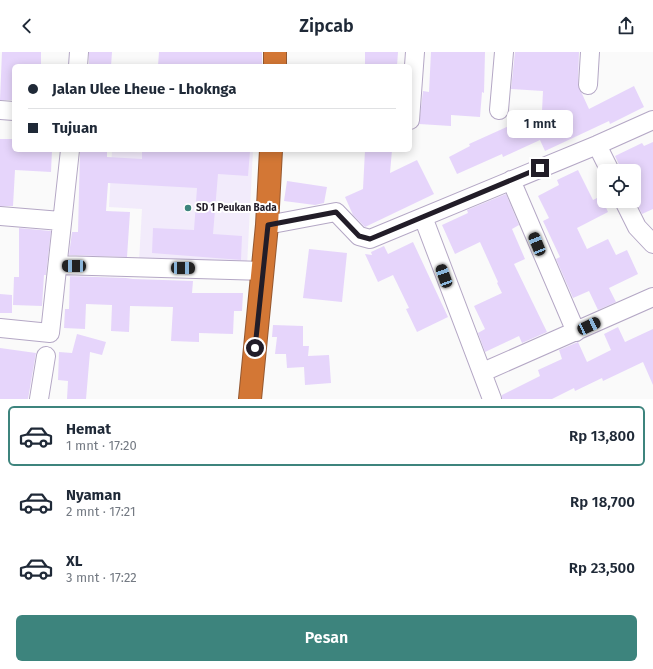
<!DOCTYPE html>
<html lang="id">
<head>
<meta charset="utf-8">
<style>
  body { margin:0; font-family:"Fira Sans",sans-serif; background:#f2f2f3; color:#1f2937; height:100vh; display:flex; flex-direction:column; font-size:15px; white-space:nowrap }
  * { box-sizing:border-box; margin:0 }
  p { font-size:13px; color:#747a83 }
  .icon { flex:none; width:22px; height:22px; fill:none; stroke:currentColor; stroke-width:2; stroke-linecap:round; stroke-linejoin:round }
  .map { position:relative; height:347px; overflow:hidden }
  .details { display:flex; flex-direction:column; background:#fff; flex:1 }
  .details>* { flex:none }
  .top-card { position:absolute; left:12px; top:12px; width:400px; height:88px; border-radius:6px; box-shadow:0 2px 10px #0003; display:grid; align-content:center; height:88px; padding:0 16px; background:#fff }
  .fabs { position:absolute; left:597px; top:112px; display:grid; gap:8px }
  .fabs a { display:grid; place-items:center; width:44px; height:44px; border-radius:6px; background:#fff; box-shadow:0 2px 10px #0003; font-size:20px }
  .end { position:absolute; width:18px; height:18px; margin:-9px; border:5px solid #221d28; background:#fff; box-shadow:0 0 0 2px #fff }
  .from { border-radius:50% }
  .bubble { position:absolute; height:28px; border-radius:6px; background:#fff; box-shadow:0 2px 10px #0003; font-size:13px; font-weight:600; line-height:28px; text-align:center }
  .car { position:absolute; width:12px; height:24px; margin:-12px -6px; border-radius:5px; box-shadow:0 0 3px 1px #0007; background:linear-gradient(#222 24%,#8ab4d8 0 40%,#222 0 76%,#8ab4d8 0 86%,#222 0) }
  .top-card b { display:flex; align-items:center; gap:14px; height:38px; font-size:15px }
  .top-card b+b { border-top:1px solid #e0e1e3 }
  .top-card i { width:10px; height:10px; background:#1f2937 }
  ul { padding:7px 0 0; list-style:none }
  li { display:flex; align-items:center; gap:12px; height:60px; margin:0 8px 6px; padding:0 8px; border:2px solid transparent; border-radius:6px }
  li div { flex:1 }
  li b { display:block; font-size:15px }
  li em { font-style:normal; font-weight:600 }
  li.selected { border-color:#3d847d }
  li>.icon { width:36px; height:36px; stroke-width:1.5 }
  .action { display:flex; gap:8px; margin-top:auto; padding:8px 16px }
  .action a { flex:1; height:46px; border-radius:6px; background:#3d847d; color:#fff; font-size:16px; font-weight:600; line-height:46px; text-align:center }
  header { display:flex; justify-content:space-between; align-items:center; height:52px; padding:0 16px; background:#fff; font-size:18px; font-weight:600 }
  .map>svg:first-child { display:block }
  .built { fill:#f2ebfb }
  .building { fill:#e6d5fb }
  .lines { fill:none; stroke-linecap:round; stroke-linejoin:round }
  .minor-casing { stroke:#b4a7c5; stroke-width:20 }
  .highway-casing { stroke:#955830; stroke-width:24 }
  .minor { stroke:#fff; stroke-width:18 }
  .highway { stroke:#d37735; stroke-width:22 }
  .route { stroke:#221d28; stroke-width:5 }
  .poi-dot { fill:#3d847d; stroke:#fff; stroke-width:1.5 }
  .labels { text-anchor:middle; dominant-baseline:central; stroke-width:4; stroke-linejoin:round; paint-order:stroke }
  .poi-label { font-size:10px; font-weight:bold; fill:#221d28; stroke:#fff; text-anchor:start }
</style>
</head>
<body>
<header><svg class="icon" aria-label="back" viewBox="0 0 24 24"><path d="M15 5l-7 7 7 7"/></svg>Zipcab<svg class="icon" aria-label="share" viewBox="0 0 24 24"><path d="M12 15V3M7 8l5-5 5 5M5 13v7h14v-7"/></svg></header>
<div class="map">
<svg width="653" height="347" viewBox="0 0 653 347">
  <rect width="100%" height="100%" fill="#fafafa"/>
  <path class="built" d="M216,98H253L247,214L139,209L142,157L109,155L112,99L216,104Z"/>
  <path class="building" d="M2,0H41V14H14V48H0Z
    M89,0H112L111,14H89Z
    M159,0H262V14H158Z
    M365,0H398L397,14H365Z
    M431,0H485L484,41L482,40L480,65L451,63V74L419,72L423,39L429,40Z
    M515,0H579L578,33L589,57L634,34L644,55L610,72L609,69L545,99L540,88L503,105L502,102L457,122L449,105L470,94L469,92L542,59L543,39L511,37Z
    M0,87H14V98H52L51,120L15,118L13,154H0Z
    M653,90V157L642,162L634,146V119H622L615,104L642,91L644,94Z
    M80,98H107V105L142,107V98L250,99L248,124L218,122L213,182L242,184L241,208L152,201L153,176L194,178L197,136L108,131L106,159L130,160L127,205L69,203L72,180H78Z
    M365,98H392L390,121L417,108L434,142L365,175L353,163L345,145L363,137Z
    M578,118L593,148L601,144L608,160L577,176L587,197L608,187L616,203L627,198L638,222L609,236L616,250L598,258L589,239L573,246L556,207L560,205L543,169L549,166L538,144L559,133L557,128Z
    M287,129L327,135L324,151L315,153L284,149Z
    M506,142L519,173L512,177L525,207L514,212L547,280L522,291L519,284L485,300L478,281L485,277L474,254L502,241L497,231L498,230L480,190L455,202L442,173L468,161L467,158Z
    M19,176L51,179L46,223H44L42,254L13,253L14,225H19Z
    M413,190L448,265L417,280L406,257L409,256L393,223L378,230L365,202L372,203L371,200L384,194L388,202Z
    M309,197L347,201L342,250L303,246Z
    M67,224L126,226L133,227L193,229L192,241H243L242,259H234L233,282L199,281V290L171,289L173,255L130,254L129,280L111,279L112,253L86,252L85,277L64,276L65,257H69L70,224Z
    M0,242L12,243V261H0Z
    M273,273L303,274V294H309L308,304L329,303L331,331L305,333L304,315L287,316L286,302H275L277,285H272Z
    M618,275L625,290L653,277V333L643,310L603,329L602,326L575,339L574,336L552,347H502V343L540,324L538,318L562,307L559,298L578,290L587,310L611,298L604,282Z
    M77,282L106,290L102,303L90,300L86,347H67L68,329L58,328L59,300L72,301Z
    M0,296L36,301L28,347H0Z"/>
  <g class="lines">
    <g class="minor-casing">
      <path id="minor" d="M78,14L79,0
        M588,33L590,0
        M0,58L14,59
        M499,58L504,0
        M410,68L415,0
        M597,93L610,119
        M511,128L576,280
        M624,149L637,175L653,192
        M0,164L61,169
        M423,165L492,347
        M267,173L336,160L359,184L370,187L597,93L653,68
        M58,213L262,219
        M0,276L50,281L70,98
        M483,320L653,245
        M39,347L46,304"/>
    </g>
    <g class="highway-casing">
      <path id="highway" d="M275,14V0
        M250,347L267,173L271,98"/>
    </g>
    <use href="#minor" class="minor"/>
    <use href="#highway" class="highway"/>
  </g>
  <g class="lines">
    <path class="route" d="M255,296L268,173L336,160L359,184L370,187L540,116"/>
  </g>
  <circle class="poi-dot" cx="188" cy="156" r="4"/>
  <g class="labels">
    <g class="poi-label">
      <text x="196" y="156">SD 1 Peukan Bada</text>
    </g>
  </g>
</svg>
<div class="fabs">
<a><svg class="icon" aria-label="locate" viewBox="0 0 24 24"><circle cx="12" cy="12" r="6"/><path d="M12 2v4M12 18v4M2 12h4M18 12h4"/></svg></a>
</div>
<i class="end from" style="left:255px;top:296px"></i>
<i class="end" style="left:540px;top:116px"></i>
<div class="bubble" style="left:507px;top:58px;width:66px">1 mnt</div>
<i class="car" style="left:537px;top:192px;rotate:338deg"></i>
<i class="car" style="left:74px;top:214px;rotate:271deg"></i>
<i class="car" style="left:183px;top:216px;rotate:91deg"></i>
<i class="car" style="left:444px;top:224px;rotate:340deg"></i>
<i class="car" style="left:589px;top:274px;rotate:65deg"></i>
<div class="top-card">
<b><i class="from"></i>Jalan Ulee Lheue - Lhoknga</b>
<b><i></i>Tujuan</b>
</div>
</div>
<section class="details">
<ul>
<li class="selected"><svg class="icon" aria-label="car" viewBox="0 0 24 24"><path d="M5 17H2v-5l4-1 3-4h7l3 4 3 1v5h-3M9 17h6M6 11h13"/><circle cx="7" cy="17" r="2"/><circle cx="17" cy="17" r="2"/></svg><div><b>Hemat</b><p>1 mnt · 17:20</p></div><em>Rp 13,800</em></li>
<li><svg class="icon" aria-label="car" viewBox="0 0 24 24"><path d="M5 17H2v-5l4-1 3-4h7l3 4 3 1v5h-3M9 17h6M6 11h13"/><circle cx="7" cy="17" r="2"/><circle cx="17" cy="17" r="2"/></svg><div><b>Nyaman</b><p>2 mnt · 17:21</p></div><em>Rp 18,700</em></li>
<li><svg class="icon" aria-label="car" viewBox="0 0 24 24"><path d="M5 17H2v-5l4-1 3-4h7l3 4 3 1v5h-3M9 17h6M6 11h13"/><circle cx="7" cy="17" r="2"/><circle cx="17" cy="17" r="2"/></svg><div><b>XL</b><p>3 mnt · 17:22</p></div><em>Rp 23,500</em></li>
</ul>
<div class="action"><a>Pesan</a></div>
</section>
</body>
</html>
